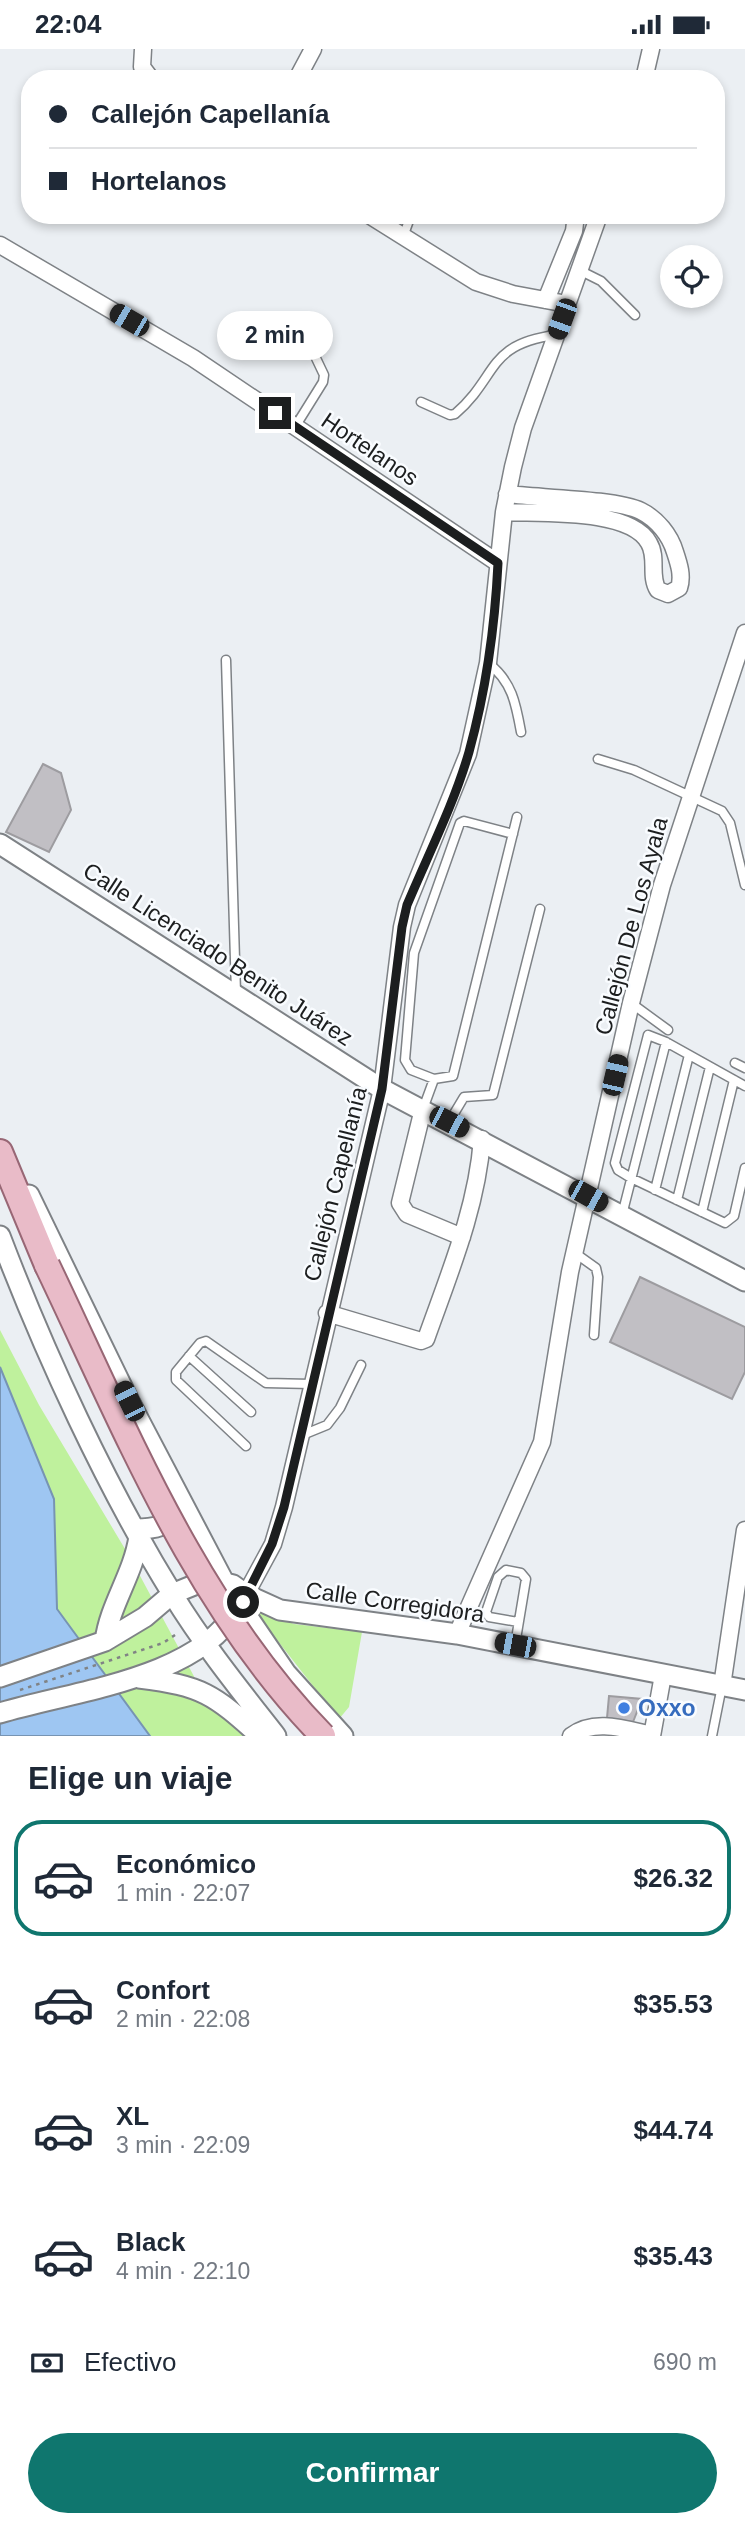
<!DOCTYPE html>
<html lang="es">
<head>
<meta charset="utf-8">
<style>
  body { margin:0; font-family:Helvetica,sans-serif; background:#f2f2f3; color:#1f2937; height:100vh; display:flex; flex-direction:column; font-size:26px; white-space:nowrap }
  * { box-sizing:border-box; margin:0 }
  p { font-size:23px; color:#747a83 }
  .icon { flex:none; width:38px; height:38px; fill:none; stroke:currentColor; stroke-width:2; stroke-linecap:round; stroke-linejoin:round }
  .map { position:relative; height:1687px; overflow:hidden }
  .details { display:flex; flex-direction:column; background:#fff; flex:1 }
  .details>* { flex:none }
  .banner { position:absolute; left:21px; top:21px; width:704px; height:154px; border-radius:28px; box-shadow:0 4px 10px #0003; display:grid; align-content:center; height:154px; padding:0 28px; background:#fff }
  .buttons { position:absolute; left:660px; top:196px; display:grid; gap:14px }
  .buttons a { display:grid; place-items:center; width:63px; height:63px; border-radius:50%; background:#fff; box-shadow:0 4px 10px #0003; font-size:35px }
  .end { position:absolute; width:32px; height:32px; margin:-16px; border:9px solid #1c1e1f; background:#fff; box-shadow:0 0 0 4px #fff }
  .from { border-radius:50% }
  .bubble { position:absolute; height:49px; border-radius:24px; background:#fff; box-shadow:0 4px 10px #0003; font-size:23px; font-weight:700; line-height:49px; text-align:center }
  .car { position:absolute; width:21px; height:42px; margin:-21px -10px; border-radius:9px; box-shadow:0 0 5px 2px #0007; background:linear-gradient(#222 24%,#8ab4d8 0 40%,#222 0 76%,#8ab4d8 0 86%,#222 0) }
  .banner b { display:flex; align-items:center; gap:24px; height:66px; font-size:26px }
  .banner b+b { border-top:2px solid #e0e1e3 }
  .banner i { width:18px; height:18px; background:#1f2937 }
  ul { padding:0; list-style:none }
  li { display:flex; align-items:center; gap:21px; height:116px; margin:0 14px 10px; padding:0 14px; border:4px solid transparent; border-radius:28px }
  li div { flex:1 }
  li b { display:block; font-size:26px }
  li em { font-style:normal; font-weight:700 }
  li.current { border-color:#0f766e }
  li>.icon { width:63px; height:63px; stroke-width:1.5 }
  h2 { padding:0 28px; font-size:32px; line-height:84px }
  .pay { display:flex; align-items:center; gap:18px; height:77px; padding:0 28px; font-size:26px }
  .pay p { margin-inline-start:auto }
  .action { display:flex; gap:14px; margin-top:auto; padding:14px 28px }
  .action a { flex:1; height:80px; border-radius:42px; background:#0f766e; color:#fff; font-size:28px; font-weight:700; line-height:80px; text-align:center }
  .status { display:flex; justify-content:space-between; align-items:center; height:49px; padding:0 35px; background:#fff; direction:ltr }
  .status svg { height:19px; fill:currentColor }
  .map>svg:first-child { display:block }
  .green { fill:#bff19d }
  .water { fill:#9ec6f2; stroke:#7794b3; stroke-width:2 }
  .building { fill:#c1bfc4; stroke:#9d9ca0; stroke-width:2 }
  .lines { fill:none; stroke-linecap:round; stroke-linejoin:round }
  .service-casing { stroke:#7e8286; stroke-width:11 }
  .minor-casing { stroke:#7e8286; stroke-width:19 }
  .tertiary-casing { stroke:#7e8286; stroke-width:23 }
  .primary-casing { stroke:#986775; stroke-width:28 }
  .path { stroke:#808385; stroke-width:2.5; stroke-dasharray:3.5 5; stroke-linecap:butt }
  .service { stroke:#fff; stroke-width:8 }
  .minor { stroke:#fff; stroke-width:16 }
  .tertiary { stroke:#fff; stroke-width:19 }
  .primary { stroke:#e9bbc8; stroke-width:24 }
  .primary-bridge-casing { stroke:#986775; stroke-width:28; stroke-linecap:butt }
  .primary-bridge { stroke:#e9bbc8; stroke-width:24 }
  .route { stroke:#1c1e1f; stroke-width:9 }
  .shop-dot { fill:#3f7fe0; stroke:#f9fcff; stroke-width:2.5 }
  .labels { text-anchor:middle; dominant-baseline:central; stroke-width:5; stroke-linejoin:round; paint-order:stroke }
  .street-label { font-size:23px; fill:#1c1e1f; stroke:#f9fcff }
  .shop-label { font-size:23px; font-weight:bold; fill:#366cbe; stroke:#f9fcff; text-anchor:start }
</style>
</head>
<body>
<div class="status"><b>22:04</b><svg viewBox="0 0 49 12"><path d="M0 12V9h3v3zM5 12V6h3v6zM10 12V3h3v9zM15 12V0h3v12zM26 1h20v11H26zM47 4h2v5h-2z"/></svg></div>
<div class="map">
<svg width="745" height="1687" viewBox="0 0 745 1687">
  <rect width="100%" height="100%" fill="#ebeff3"/>
  <path class="green" d="M0,1281L39,1356L131,1510L197,1633L246,1687H0Z
    M251,1558L294,1575L362,1583L349,1658L339,1670Z"/>
  <path class="water" d="M0,1318L54,1450L57,1560L150,1687H0Z"/>
  <path class="building" d="M43,715L61,724L71,761L49,803L6,783Z
    M640,1228L745,1278V1323L732,1350L610,1293Z
    M609,1647L642,1650L633,1673L607,1669Z"/>
  <g class="lines">
    <g class="service-casing">
      <path id="service" d="M403,188L411,166
        M579,221L601,232L635,266
        M421,353L450,366L455,365C499,327 486,295 556,286
        M295,378L323,333L324,326L315,307
        M226,611L236,944
        M488,614C512,632 516,655 521,683
        M598,710L634,721L722,762L730,774L745,836
        M631,954L668,981
        M735,1014L745,1019
        M434,1030L453,1027L517,768
        M745,1037L666,993L648,986L615,1114L618,1121L631,1129L725,1174L734,1167L745,1119
        M423,1060L434,1030L411,1021L405,1011L414,904L460,774L464,772L513,785
        M449,1073L464,1048L493,1046L540,860
        M655,1141L689,1006
        M677,1151L710,1018
        M702,1163L734,1031
        M622,1166L666,993
        M575,1204L596,1219L598,1228L594,1286
        M189,1307L251,1363
        M300,1387L327,1376L340,1359L361,1316
        M246,1397L176,1331V1323L200,1294L206,1292L266,1334L311,1335
        M515,1596L526,1530L521,1524L506,1521L498,1528L486,1563L489,1568L518,1573
        M712,1687L722,1637"/>
    </g>
    <g class="minor-casing">
      <path id="minor" d="M143,0L142,18L151,30
        M297,30L313,0
        M644,30L651,0
        M369,166L476,233L513,245L567,255
        M0,196L193,309L498,514
        M546,251L574,182L576,166
        M504,463C540,465 630,459 649,494C658,509 649,527 658,541L668,545L679,539C683,527 679,515 675,503C670,486 657,470 641,462C617,450 539,449 507,445
        M423,1060L400,1154L407,1165L462,1188
        M327,1264L421,1292L426,1290C449,1225 477,1159 482,1090
        M240,1556L273,1495L284,1458L382,1040L402,878L407,856L468,705L488,614L504,463L513,418L523,379L599,166
        M457,1585L542,1393L570,1223L631,954L662,836L745,584
        M722,1637L745,1481
        M571,1687C594,1669 625,1680 652,1686
        M652,1687L663,1626"/>
    </g>
    <g class="tertiary-casing">
      <path id="tertiary" d="M0,795L382,1040L745,1232
        M29,1146L129,1352L224,1533L286,1624L343,1687
        M0,1187C45,1305 106,1438 173,1546C203,1595 240,1641 276,1687
        M135,1480C153,1480 170,1479 175,1458
        M105,1592C110,1555 133,1526 139,1488
        M0,1628L105,1592L145,1568L172,1545L209,1530L233,1536L247,1546L280,1561L457,1585L745,1641
        M139,1629C203,1637 213,1645 260,1687
        M0,1664C73,1642 195,1630 236,1562"/>
    </g>
    <g class="primary-casing">
      <path id="primary" d="M0,1103L47,1216"/>
    </g>
    <path class="path" d="M20,1641L163,1594L178,1584"/>
    <use href="#service" class="service"/>
    <use href="#minor" class="minor"/>
    <use href="#tertiary" class="tertiary"/>
    <use href="#primary" class="primary"/>
    <g class="primary-bridge-casing">
      <path id="primary-bridge" d="M47,1216C125,1379 194,1555 323,1687"/>
    </g>
    <use href="#primary-bridge" class="primary-bridge"/>
  </g>
  <g class="lines">
    <path class="route" d="M243,1553L272,1495L284,1458L382,1040L402,878L407,856C428,806 454,755 469,703C486,641 495,577 498,514L275,364"/>
  </g>
  <circle class="shop-dot" cx="624" cy="1659" r="7"/>
  <g class="labels">
    <g class="street-label">
      <text transform="translate(370 400) rotate(34)">Hortelanos</text>
      <text transform="translate(631 877) rotate(-75)">Callejón De Los Ayala</text>
      <text transform="translate(218 905) rotate(33)">Calle Licenciado Benito Juárez</text>
      <text transform="translate(335 1135) rotate(-76)">Callejón Capellanía</text>
      <text transform="translate(395 1553) rotate(8)">Calle Corregidora</text>
    </g>
    <g class="shop-label">
      <text x="638" y="1659">Oxxo</text>
    </g>
  </g>
</svg>
<div class="buttons">
<a><svg class="icon" aria-label="locate" viewBox="0 0 24 24"><circle cx="12" cy="12" r="6"/><path d="M12 2v4M12 18v4M2 12h4M18 12h4"/></svg></a>
</div>
<i class="end from" style="left:243px;top:1553px"></i>
<i class="end" style="left:275px;top:364px"></i>
<div class="bubble" style="left:217px;top:262px;width:116px">2 min</div>
<i class="car" style="left:562px;top:270px;rotate:200deg"></i>
<i class="car" style="left:129px;top:271px;rotate:300deg"></i>
<i class="car" style="left:615px;top:1026px;rotate:13deg"></i>
<i class="car" style="left:449px;top:1073px;rotate:117deg"></i>
<i class="car" style="left:588px;top:1147px;rotate:119deg"></i>
<i class="car" style="left:129px;top:1352px;rotate:334deg"></i>
<i class="car" style="left:515px;top:1596px;rotate:281deg"></i>
<div class="banner">
<b><i class="from"></i>Callejón Capellanía</b>
<b><i></i>Hortelanos</b>
</div>
</div>
<section class="details">
<h2>Elige un viaje</h2>
<ul>
<li class="current"><svg class="icon" aria-label="car" viewBox="0 0 24 24"><path d="M5 17H2v-5l4-1 3-4h7l3 4 3 1v5h-3M9 17h6M6 11h13"/><circle cx="7" cy="17" r="2"/><circle cx="17" cy="17" r="2"/></svg><div><b>Económico</b><p>1 min · 22:07</p></div><em>$26.32</em></li>
<li><svg class="icon" aria-label="car" viewBox="0 0 24 24"><path d="M5 17H2v-5l4-1 3-4h7l3 4 3 1v5h-3M9 17h6M6 11h13"/><circle cx="7" cy="17" r="2"/><circle cx="17" cy="17" r="2"/></svg><div><b>Confort</b><p>2 min · 22:08</p></div><em>$35.53</em></li>
<li><svg class="icon" aria-label="car" viewBox="0 0 24 24"><path d="M5 17H2v-5l4-1 3-4h7l3 4 3 1v5h-3M9 17h6M6 11h13"/><circle cx="7" cy="17" r="2"/><circle cx="17" cy="17" r="2"/></svg><div><b>XL</b><p>3 min · 22:09</p></div><em>$44.74</em></li>
<li><svg class="icon" aria-label="car" viewBox="0 0 24 24"><path d="M5 17H2v-5l4-1 3-4h7l3 4 3 1v5h-3M9 17h6M6 11h13"/><circle cx="7" cy="17" r="2"/><circle cx="17" cy="17" r="2"/></svg><div><b>Black</b><p>4 min · 22:10</p></div><em>$35.43</em></li>
</ul>
<div class="pay"><svg class="icon" aria-label="cash" viewBox="0 0 24 24"><path d="M3 7h18v10H3z"/><circle cx="12" cy="12" r="2"/></svg>Efectivo<p>690 m</p></div>
<div class="action"><a>Confirmar</a></div>
</section>
</body>
</html>
